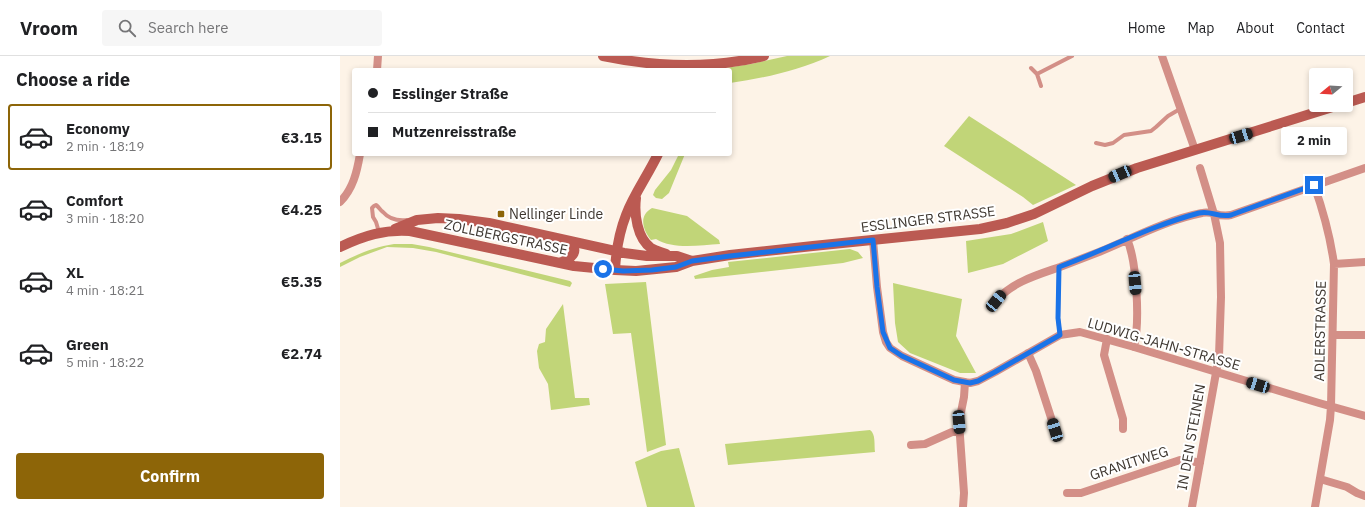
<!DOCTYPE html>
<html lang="en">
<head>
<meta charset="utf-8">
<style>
  body { margin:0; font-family:"IBM Plex Sans",sans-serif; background:#f6f6f6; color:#202124; height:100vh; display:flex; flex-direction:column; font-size:15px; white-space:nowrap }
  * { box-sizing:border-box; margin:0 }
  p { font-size:13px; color:#757577 }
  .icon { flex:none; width:22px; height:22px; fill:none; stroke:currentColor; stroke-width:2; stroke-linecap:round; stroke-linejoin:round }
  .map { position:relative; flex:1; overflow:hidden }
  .details { display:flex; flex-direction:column; background:#fff; width:340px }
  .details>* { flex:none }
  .banner { position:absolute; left:12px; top:12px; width:380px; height:88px; border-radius:4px; box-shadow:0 2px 6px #0003; display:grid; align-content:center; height:88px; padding:0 16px; background:#fff }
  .needle { width:26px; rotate:252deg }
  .tools { position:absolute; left:969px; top:12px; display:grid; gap:8px }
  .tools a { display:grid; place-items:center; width:44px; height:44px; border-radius:4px; background:#fff; box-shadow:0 2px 6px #0003; font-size:20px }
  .end { position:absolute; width:18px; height:18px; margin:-9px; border:5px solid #1a73e8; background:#fff; box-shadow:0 0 0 2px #fff }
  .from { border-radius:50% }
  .bubble { position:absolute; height:28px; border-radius:4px; background:#fff; box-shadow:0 2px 6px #0003; font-size:13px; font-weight:700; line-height:28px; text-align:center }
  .car { position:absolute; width:12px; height:24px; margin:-12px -6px; border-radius:5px; box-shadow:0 0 3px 1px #0007; background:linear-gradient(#222 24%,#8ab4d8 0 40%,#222 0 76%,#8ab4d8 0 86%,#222 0) }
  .banner b { display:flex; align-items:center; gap:14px; height:38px; font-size:15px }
  .banner b+b { border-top:1px solid #e0e0e0 }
  .banner i { width:10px; height:10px; background:#202124 }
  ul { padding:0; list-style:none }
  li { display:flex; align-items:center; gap:12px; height:66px; margin:0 8px 6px; padding:0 8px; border:2px solid transparent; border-radius:4px }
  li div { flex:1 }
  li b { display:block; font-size:15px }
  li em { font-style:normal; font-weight:700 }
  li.current { border-color:#8d6508 }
  li>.icon { width:36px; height:36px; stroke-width:1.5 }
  h2 { padding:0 16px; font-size:18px; line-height:48px }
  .primary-button { display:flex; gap:8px; margin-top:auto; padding:8px 16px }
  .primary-button a { flex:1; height:46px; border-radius:4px; background:#8d6508; color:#fff; font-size:16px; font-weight:700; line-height:46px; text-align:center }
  header { display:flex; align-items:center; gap:24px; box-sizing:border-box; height:56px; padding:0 20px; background:#fff; border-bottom:1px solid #e0e0e0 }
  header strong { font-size:19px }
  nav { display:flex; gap:22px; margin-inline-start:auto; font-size:14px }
  .search { width:280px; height:36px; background:#f6f6f6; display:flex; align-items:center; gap:10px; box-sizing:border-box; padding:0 14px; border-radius:4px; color:#757577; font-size:15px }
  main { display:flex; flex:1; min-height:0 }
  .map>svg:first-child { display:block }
  .green { fill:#c1d578 }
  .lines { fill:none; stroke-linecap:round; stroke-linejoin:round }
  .lane { stroke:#d38f87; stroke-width:4 }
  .street { stroke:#d38f87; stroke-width:8 }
  .secondary { stroke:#bb5a52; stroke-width:10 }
  .route { stroke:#1a73e8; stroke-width:5 }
  .poi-dot { fill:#8d6508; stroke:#fff; stroke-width:1.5 }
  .labels { text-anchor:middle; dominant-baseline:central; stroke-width:4; stroke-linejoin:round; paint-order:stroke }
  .poi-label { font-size:14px; fill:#3e3730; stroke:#fff; text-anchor:start }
  .street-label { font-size:14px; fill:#3e3730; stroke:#fff }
</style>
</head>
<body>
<header>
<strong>Vroom</strong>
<div class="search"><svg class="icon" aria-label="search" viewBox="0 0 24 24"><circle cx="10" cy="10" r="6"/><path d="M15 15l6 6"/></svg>Search here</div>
<nav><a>Home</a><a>Map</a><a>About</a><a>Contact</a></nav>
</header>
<main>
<section class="details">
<h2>Choose a ride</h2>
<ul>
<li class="current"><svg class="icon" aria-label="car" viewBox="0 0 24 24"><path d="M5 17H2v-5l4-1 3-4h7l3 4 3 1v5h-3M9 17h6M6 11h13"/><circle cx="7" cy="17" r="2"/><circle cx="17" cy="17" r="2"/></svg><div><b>Economy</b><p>2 min · 18:19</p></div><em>€3.15</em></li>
<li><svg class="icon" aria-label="car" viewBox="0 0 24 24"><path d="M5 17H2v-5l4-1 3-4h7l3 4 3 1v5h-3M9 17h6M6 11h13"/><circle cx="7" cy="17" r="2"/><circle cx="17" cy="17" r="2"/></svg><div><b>Comfort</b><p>3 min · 18:20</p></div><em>€4.25</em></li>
<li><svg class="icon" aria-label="car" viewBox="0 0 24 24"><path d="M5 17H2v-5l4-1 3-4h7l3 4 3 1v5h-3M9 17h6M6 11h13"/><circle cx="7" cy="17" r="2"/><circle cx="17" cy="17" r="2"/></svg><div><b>XL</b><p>4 min · 18:21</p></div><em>€5.35</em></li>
<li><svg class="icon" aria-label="car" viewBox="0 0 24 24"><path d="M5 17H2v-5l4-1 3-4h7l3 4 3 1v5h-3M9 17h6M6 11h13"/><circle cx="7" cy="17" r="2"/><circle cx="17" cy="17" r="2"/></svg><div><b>Green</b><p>5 min · 18:22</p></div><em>€2.74</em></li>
</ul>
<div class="primary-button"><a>Confirm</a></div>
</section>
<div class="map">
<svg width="1025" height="451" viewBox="0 0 1025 451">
  <rect width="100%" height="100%" fill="#fdf3e7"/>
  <path class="green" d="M447,0H490C458,15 424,22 390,27V14H372L411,8Z
    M629,60L736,129L693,149L683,141L604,90Z
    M339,98H345L329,137L322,143L316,142L313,139L315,134L331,114Z
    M312,152L347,160L379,184L380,188C360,189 334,194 316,183L311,184C303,174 298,160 312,152Z
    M703,166L708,185L663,208L628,217L626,185L671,178Z
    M54,188H72L89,191L230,225L232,227L230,231L96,196L73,192L47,191L20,201L0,211V207C18,198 34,191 54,188Z
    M510,193L518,196L523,202L503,207L376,221L355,223L354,220L372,214L389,211L388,206Z
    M306,226L326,389L307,396L291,277L273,278L265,228Z
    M553,227L622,243L616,280L636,317H620L570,297L558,286L555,267Z
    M223,248L235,342H249L250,349L211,354L208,328L199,312L197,295L199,288L205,286L206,273Z
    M530,374C536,378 534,389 535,396L388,409L385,388Z
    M339,392L355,451H307L295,406L321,395Z"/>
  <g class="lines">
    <path class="lane" d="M691,12L697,18L701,30
      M697,18L732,0
      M756,87L765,89L773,87L784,79L811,75L816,71L828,60L840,53
      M39,176L36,166L33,161L32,152L34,150L36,149C39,151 40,154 43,156C49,163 58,165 67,164
      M719,212L718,262L720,279"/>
    <path class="street" d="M822,0L855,94
      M37,14L38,0
      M974,129C984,157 990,179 994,208L991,350L990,364L975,451
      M0,146C13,133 17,116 20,98
      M787,183C797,206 800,266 794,291
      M533,184L537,231L543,276L546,286L550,292L562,300L614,324L630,327L638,325L655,316L720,279L740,276L794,291L979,347L1025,360
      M994,208L1025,206
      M656,245C672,226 697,219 720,211C733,206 746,201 759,196C793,182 826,164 862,157C873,154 877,162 891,159L1025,112
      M993,279H1025
      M767,283L764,299L783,363V373
      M688,297L696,315L715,374
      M571,389L585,388L612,376H620
      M980,423L1007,431L1017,437L1025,440
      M727,437H741L840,404H847L860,407
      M623,451L624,437L619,366L624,341L625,326
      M852,451L879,300L881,241L880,187L874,158L860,112"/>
    <path class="secondary" d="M263,0C316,11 371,13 424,0
      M1006,47L1025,41
      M296,142C294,158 297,182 311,192C316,195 321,196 326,198
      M55,173L77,164L98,162L119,163L149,167L284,197L307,200H337L352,205
      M0,191C23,180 45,173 70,175L234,210L275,214L296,215L336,211L352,205L390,199L473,190L640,173L667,167L694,158L752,130L797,112L999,49
      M220,207C231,202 240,197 230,185
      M275,214C276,195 279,177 286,159C294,138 308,119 318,98"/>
  </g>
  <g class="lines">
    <path class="route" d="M263,213L283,215L312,214L336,211L352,205L390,200L533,184L537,231L543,276L550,292L562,300L614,324L630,327L638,325L655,316L720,279L718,262L719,211C765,194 810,170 859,157C871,154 878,162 891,159L974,129"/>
  </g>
  <rect class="poi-dot" x="157" y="154" width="8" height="8" rx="2"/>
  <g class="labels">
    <g class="poi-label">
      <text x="169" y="158">Nellinger Linde</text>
    </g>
    <g class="street-label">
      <text transform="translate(588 163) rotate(-7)">ESSLINGER STRASSE</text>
      <text transform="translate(166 181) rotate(12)">ZOLLBERGSTRASSE</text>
      <text transform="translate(980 275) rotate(-89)">ADLERSTRASSE</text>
      <text transform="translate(824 288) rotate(16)">LUDWIG-JAHN-STRASSE</text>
      <text transform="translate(851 381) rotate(-80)">IN DEN STEINEN</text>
      <text transform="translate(789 407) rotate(-18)">GRANITWEG</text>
    </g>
  </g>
</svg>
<div class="tools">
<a><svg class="needle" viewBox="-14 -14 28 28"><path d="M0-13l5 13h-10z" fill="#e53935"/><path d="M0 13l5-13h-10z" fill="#757577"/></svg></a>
</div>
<i class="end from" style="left:263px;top:213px"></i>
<i class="end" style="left:974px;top:129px"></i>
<div class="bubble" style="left:941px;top:71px;width:66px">2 min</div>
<i class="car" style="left:901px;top:80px;rotate:73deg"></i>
<i class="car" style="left:780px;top:118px;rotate:247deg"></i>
<i class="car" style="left:795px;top:227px;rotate:175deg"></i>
<i class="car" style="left:656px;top:245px;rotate:39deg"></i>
<i class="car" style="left:918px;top:329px;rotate:287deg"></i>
<i class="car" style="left:619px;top:366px;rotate:175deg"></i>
<i class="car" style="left:715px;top:374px;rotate:343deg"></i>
<div class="banner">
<b><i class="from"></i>Esslinger Straße</b>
<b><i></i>Mutzenreisstraße</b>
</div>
</div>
</main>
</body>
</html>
